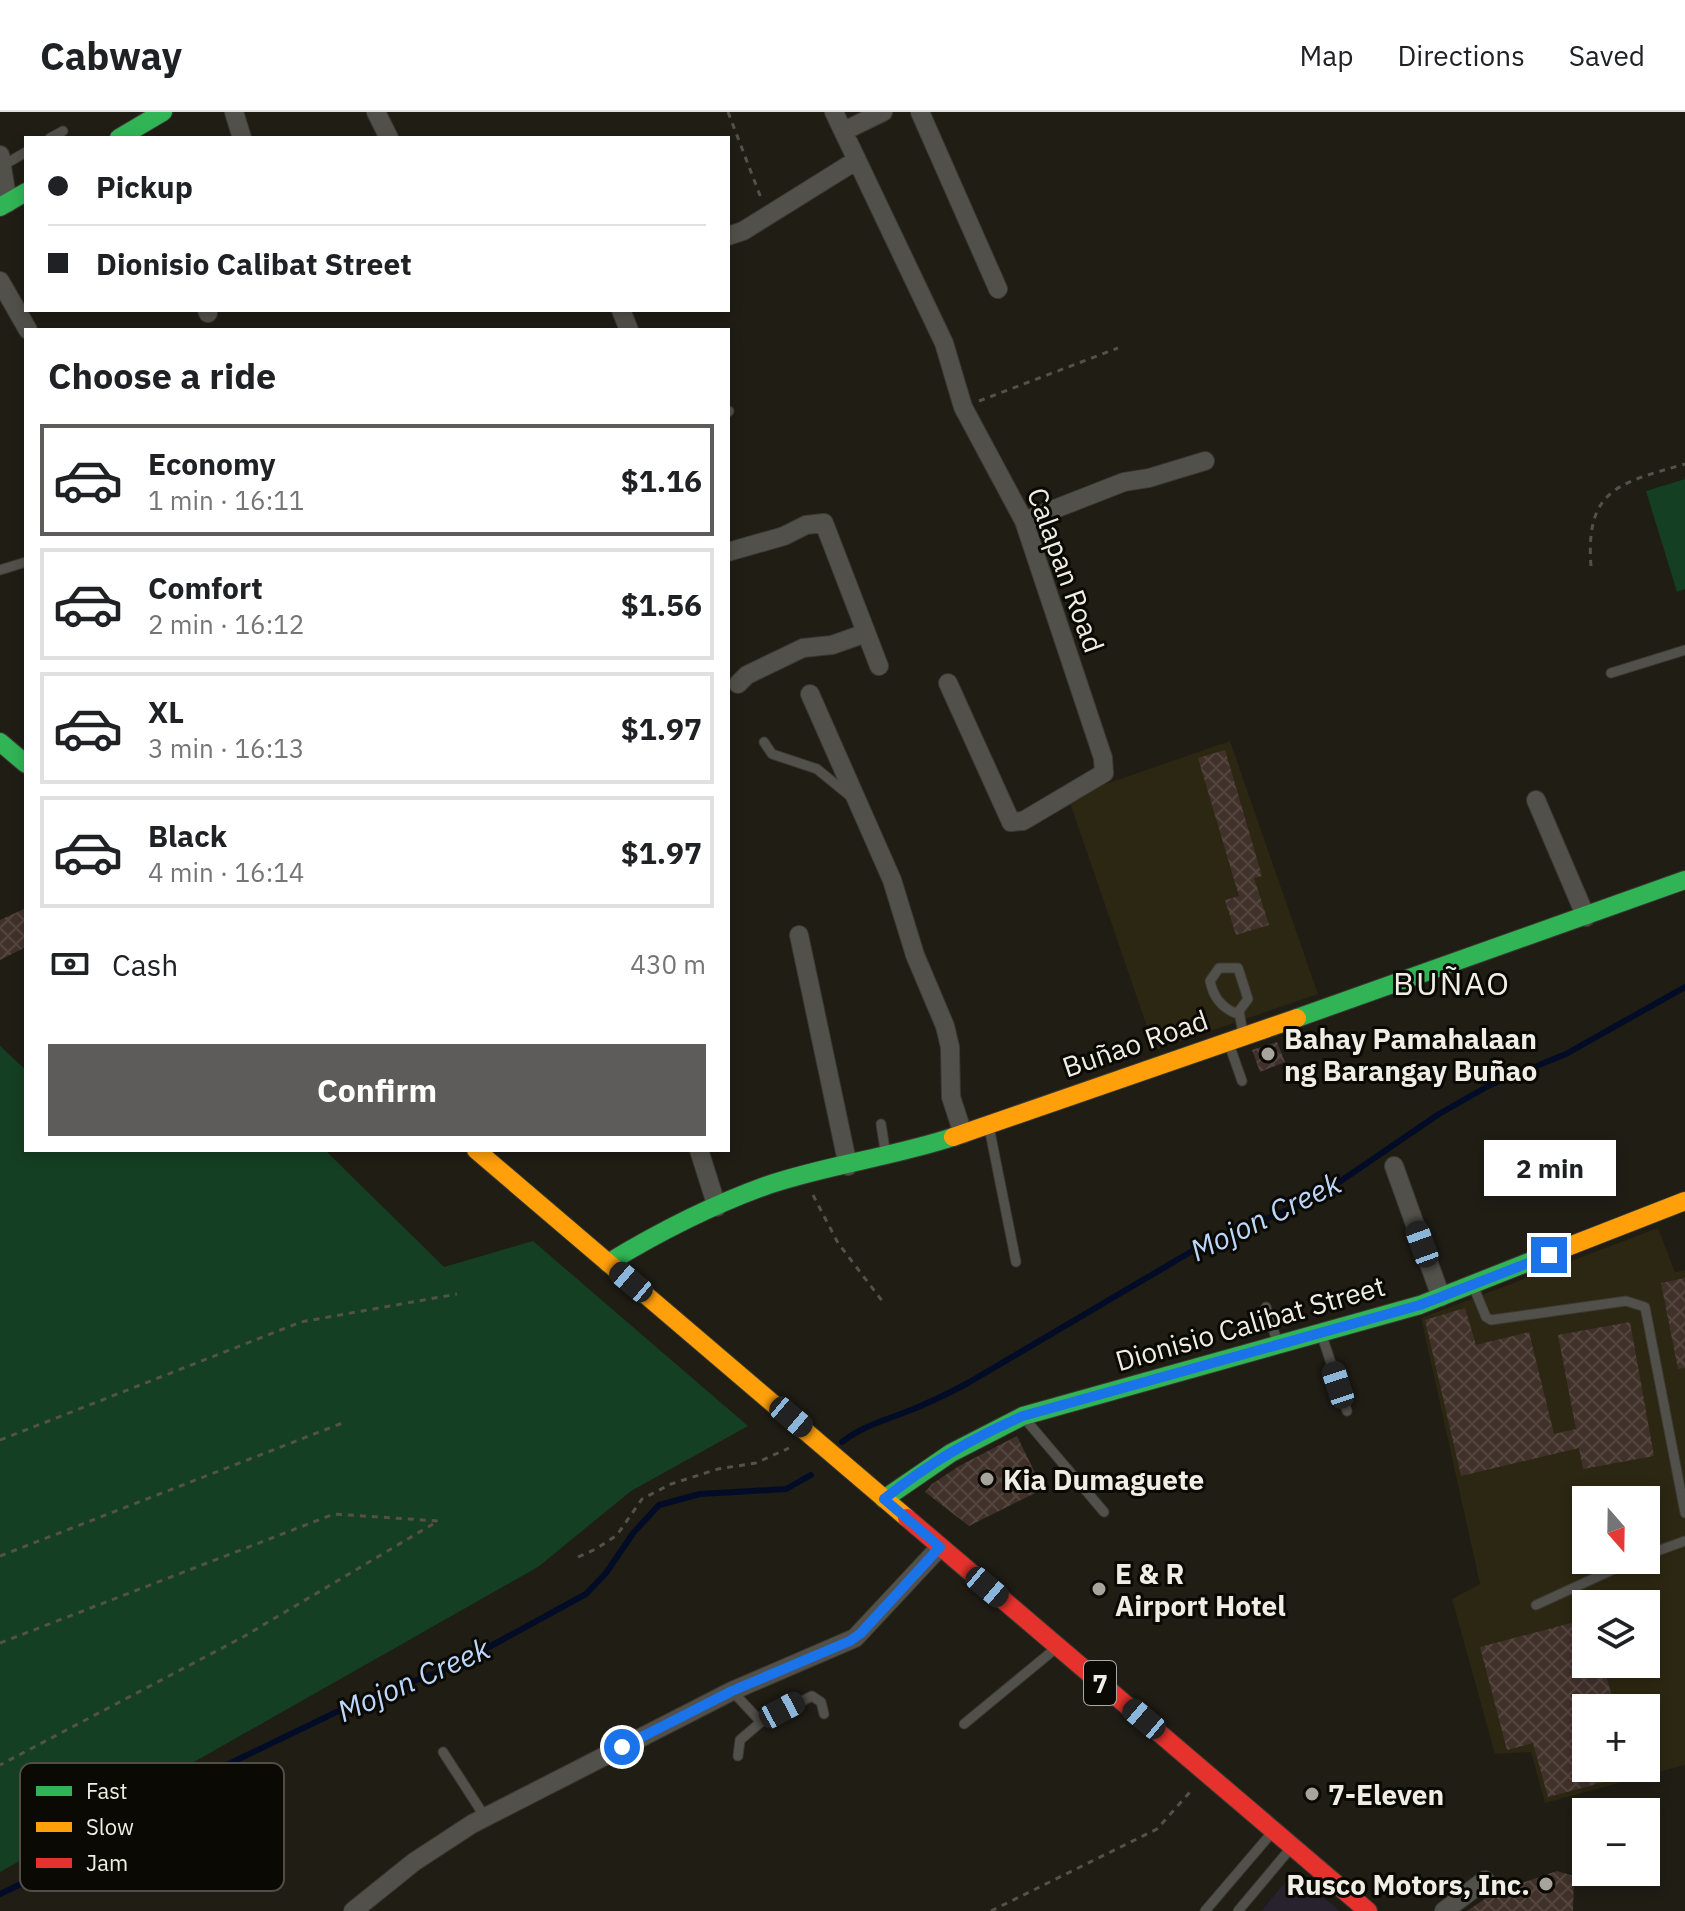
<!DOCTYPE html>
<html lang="en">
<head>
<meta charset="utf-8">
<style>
  body { margin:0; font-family:"IBM Plex Sans",sans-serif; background:#f6f6f6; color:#202124; height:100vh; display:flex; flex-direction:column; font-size:30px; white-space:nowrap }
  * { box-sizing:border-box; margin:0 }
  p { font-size:26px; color:#757577 }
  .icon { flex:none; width:44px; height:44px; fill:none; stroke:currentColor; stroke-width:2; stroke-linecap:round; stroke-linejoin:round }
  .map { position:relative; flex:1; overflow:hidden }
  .panel { position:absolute; left:24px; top:216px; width:706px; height:824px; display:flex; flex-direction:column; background:#fff; border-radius:0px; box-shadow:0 4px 12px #0003 }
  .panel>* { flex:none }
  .top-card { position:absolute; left:24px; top:24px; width:706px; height:176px; border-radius:0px; box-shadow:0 4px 12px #0003; display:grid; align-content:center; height:176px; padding:0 24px; background:#fff }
  .needle { width:52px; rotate:160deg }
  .fabs { position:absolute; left:1572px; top:1374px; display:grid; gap:16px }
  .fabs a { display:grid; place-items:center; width:88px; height:88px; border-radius:0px; background:#fff; box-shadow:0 4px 12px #0003; font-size:40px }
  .end { position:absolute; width:36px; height:36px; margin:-18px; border:10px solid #1a73e8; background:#fff; box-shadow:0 0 0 4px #fff }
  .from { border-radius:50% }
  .bubble { position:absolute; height:56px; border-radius:0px; background:#fff; box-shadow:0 4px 12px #0003; font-size:26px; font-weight:700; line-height:56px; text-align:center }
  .car { position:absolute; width:24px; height:48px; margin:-24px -12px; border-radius:10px; box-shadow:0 0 6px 2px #0007; background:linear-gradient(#222 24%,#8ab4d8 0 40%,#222 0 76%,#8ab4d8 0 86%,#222 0) }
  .top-card b { display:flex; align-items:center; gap:28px; height:76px; font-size:30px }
  .top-card b+b { border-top:2px solid #e0e0e0 }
  .top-card i { width:20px; height:20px; background:#202124 }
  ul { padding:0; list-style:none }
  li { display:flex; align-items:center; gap:24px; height:112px; margin:0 16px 12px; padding:0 8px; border:4px solid #e0e0e0; border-radius:0px }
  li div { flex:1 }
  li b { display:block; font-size:30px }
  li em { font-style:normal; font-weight:700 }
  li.selected { border-color:#5d5c5a }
  li>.icon { width:72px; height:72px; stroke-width:1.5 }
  h2 { padding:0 24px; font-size:36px; line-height:96px }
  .pay { display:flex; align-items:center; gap:20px; height:88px; padding:0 24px; font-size:30px }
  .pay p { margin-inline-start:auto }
  .primary-button { display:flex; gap:16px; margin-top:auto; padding:16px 24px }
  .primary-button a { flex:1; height:92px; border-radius:0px; background:#5d5c5a; color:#fff; font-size:32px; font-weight:700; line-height:92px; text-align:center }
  header { display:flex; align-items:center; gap:48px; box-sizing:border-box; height:112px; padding:0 40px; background:#fff; border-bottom:2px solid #e0e0e0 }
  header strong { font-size:38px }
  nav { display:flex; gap:44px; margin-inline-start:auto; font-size:28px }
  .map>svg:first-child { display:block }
  .commercial { fill:#28222f }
  .built { fill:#2c2712; fill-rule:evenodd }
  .grass { fill:#153f23 }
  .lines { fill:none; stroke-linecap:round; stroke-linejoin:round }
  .stream { stroke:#030c27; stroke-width:6 }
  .building { fill:url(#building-cross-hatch) }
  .lane-casing { stroke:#3b3932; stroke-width:11 }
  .street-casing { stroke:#3b3932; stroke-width:20 }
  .fast-casing { stroke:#3b3932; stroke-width:20 }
  .slow-casing { stroke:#3b3932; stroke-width:20 }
  .jam-casing { stroke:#3b3932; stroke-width:20 }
  .path { stroke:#53514a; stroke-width:3; stroke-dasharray:6 6; stroke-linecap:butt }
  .lane { stroke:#52504a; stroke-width:9 }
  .street { stroke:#52504a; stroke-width:18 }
  .fast { stroke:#30b455; stroke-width:18 }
  .slow { stroke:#ff9f0a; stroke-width:18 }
  .jam { stroke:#e5322d; stroke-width:18 }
  .route { stroke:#1a73e8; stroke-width:10 }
  .poi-dot { fill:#a7a59b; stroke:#0b0904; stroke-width:3 }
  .labels { text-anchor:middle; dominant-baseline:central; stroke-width:6; stroke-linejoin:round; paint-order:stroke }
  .shield { fill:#0b0904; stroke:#aba9a1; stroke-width:2 }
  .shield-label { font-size:26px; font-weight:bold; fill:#f0eee4 }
  .street-label { font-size:28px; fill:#f0eee4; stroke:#0b0904 }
  .poi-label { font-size:28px; font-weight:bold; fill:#f0eee4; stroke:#0b0904; text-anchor:start }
  .water-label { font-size:30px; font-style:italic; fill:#bbd7fb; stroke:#0b0904 }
  .quarter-label { font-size:32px; letter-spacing:2px; fill:#f0eee4; stroke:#0b0904 }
  .key { fill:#0b0904; stroke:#504e47; stroke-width:2 }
  .key-label { font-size:22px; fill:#f0eee4 }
</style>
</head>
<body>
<header>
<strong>Cabway</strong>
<nav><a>Map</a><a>Directions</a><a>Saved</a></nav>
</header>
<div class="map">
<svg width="1685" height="1799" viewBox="0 0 1685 1799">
  <defs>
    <pattern id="building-cross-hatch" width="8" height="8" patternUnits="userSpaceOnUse" patternTransform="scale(2)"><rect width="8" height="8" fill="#41312b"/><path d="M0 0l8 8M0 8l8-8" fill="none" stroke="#54453f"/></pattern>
  </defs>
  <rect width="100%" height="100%" fill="#1f1d14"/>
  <path class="commercial" d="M1293,1761L1340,1799H1261Z"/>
  <path class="built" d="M1230,629L1318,882L1155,938L1068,685Z
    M1658,1116L1675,1160L1685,1158V1653L1545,1691L1531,1640L1495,1642L1452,1487L1480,1472L1421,1206ZM1586,1388H1646V1448H1586ZM1586,1492H1646V1552H1586ZM1586,1596H1646V1656H1586Z"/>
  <path class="grass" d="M1685,367V477L1677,480L1646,379Z
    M0,934L26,958V1038H325L444,1155L533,1129L748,1314L631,1379L538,1455L0,1760Z"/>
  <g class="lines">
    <path class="stream" d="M842,1330C864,1313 886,1308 911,1298C931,1290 949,1281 968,1271L1199,1135L1304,1091L1329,1077L1439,1002L1490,973L1566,942L1685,875
      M0,1782L23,1771L187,1672L349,1594L456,1553L586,1482L606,1461L634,1420L659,1393L700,1382L786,1377L811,1363"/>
  </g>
  <path class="building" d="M1225,638L1262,764L1254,766L1269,813L1236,823L1225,788L1239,784L1198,646Z
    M26,796V835L0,848V808Z
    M1277,930L1285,950L1260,960L1252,938Z
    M1685,1166V1256L1678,1257L1661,1171Z
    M1465,1196L1476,1233L1529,1220L1554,1322L1576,1317L1558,1223L1630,1210L1654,1344L1583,1357L1579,1336L1461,1364L1425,1208Z
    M1017,1324L1043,1377L969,1414L925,1380L932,1372L959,1354Z
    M1586,1507V1552H1603L1615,1596H1586V1656H1638V1661L1548,1685L1533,1631L1507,1638L1480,1535Z
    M1557,1759L1574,1764L1573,1799H1467L1495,1780Z"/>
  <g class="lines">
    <g class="lane-casing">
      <path id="lane" d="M50,26L63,19
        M2,54L26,40
        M728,300L729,299
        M0,458L26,450
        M1611,561L1685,538
        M764,630L772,642L817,657L850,684
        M1239,899L1235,901C1221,895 1213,884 1210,869L1219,856H1238L1248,887L1239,899L1243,922
        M1229,932L1242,969
        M881,1012L886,1044
        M989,1015L1016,1150
        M1474,1176L1486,1205L1491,1208L1626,1189L1645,1195L1685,1401
        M1266,1195L1277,1229
        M1322,1224L1347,1299
        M1025,1307L1104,1400
        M1646,1443L1685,1429
        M1536,1493L1634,1448
        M732,1579L761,1610L812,1584L821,1590L824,1602
        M964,1612L1055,1537
        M443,1640L485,1705
        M738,1644L740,1628L761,1610
        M1205,1799L1270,1723
        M1238,1799L1290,1737"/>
    </g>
    <g class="street-casing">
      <path id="street" d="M234,0L242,26
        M376,0L389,26
        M834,0L944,231L963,295L1024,409L1103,646L1104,661L1023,709L1011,710L948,571
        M920,0L998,177
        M844,19L883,0
        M0,43L8,91
        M728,124L743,119L857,48
        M0,169L28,218
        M207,198L208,201
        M621,198L629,218
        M1024,409L1124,370L1149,366L1205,349
        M728,440L784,424L806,413L824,411L879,554
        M738,572L747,563L803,536L832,533L866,521
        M810,582L892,768L915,843L945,914L950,935L951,985L963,1022
        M1536,688L1586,805
        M799,823L848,1054
        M699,1038L717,1095
        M1394,1054L1441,1185
        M353,1799L414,1750L472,1712L732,1579L855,1526L940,1435
        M1444,1799L1485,1768"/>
    </g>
    <g class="fast-casing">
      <path id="fast" d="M119,26L163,0
        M0,95L26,80
        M0,630L26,652
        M1297,906L1685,768
        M608,1151C659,1120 712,1093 768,1073C827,1053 892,1045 953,1025
        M884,1387L951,1341L1023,1304L1420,1193L1544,1144"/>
    </g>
    <g class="slow-casing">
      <path id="slow" d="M953,1025L1297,906
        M476,1038L907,1406
        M1544,1144L1685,1089"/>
    </g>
    <g class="jam-casing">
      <path id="jam" d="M907,1406L1368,1799"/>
    </g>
    <path class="path" d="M728,0L761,86
      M979,289L1118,236
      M1591,454C1585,376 1620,371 1685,352
      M813,1083L838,1131L883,1190
      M0,1328L301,1210L457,1182
      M0,1444L345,1310
      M578,1445L596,1437L617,1423L642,1387L671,1372L718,1357L756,1351L789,1336
      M0,1531L334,1402L438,1409L243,1525L0,1653
      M991,1799L1157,1717L1191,1679"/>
    <use href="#lane" class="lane"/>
    <use href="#street" class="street"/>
    <use href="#fast" class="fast"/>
    <use href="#slow" class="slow"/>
    <use href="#jam" class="jam"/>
  </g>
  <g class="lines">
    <path class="route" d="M622,1635L732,1579L850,1529L861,1521L940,1435L884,1387C931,1350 969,1328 1023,1304L1420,1193L1549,1143"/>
  </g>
  <g class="poi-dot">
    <circle cx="1268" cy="942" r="8"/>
    <circle cx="987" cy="1367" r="8"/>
    <circle cx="1099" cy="1477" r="8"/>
    <circle cx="1312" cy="1682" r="8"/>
    <circle cx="1546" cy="1772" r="8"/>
  </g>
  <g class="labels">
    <rect class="shield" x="1084" y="1549" width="32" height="44" rx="6"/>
    <g class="shield-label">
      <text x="1100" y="1571">7</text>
    </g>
    <g class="street-label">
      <text transform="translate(1066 458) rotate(70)">Calapan Road</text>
      <text transform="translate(1135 931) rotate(-19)">Buñao Road</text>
      <text transform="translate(1250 1211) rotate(-16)">Dionisio Calibat Street</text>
    </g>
    <g class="poi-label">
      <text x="1284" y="926">Bahay Pamahalaan<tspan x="1284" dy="32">ng Barangay Buñao</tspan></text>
      <text x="1003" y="1367">Kia Dumaguete</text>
      <text x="1115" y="1461">E &amp; R<tspan x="1115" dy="32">Airport Hotel</tspan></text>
      <text x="1328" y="1682">7-Eleven</text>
      <text x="1530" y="1772" text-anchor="end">Rusco Motors, Inc.</text>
    </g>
    <g class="water-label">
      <text transform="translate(1265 1104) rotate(-26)">Mojon Creek</text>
      <text transform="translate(413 1567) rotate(-24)">Mojon Creek</text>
    </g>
    <g class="quarter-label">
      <text x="1452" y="871">BUÑAO</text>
    </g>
  </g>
  <rect x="20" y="1651" width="264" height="128" rx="12" class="key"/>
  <rect x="36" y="1674" width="36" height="10" fill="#30b455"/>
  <rect x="36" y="1710" width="36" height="10" fill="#ff9f0a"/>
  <rect x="36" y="1746" width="36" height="10" fill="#e5322d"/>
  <g class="key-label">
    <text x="86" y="1687">Fast</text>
    <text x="86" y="1723">Slow</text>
    <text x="86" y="1759">Jam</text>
  </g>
</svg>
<div class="fabs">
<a><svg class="needle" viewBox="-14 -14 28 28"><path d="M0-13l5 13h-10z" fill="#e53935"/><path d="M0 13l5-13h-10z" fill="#757577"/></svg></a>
<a><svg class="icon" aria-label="layers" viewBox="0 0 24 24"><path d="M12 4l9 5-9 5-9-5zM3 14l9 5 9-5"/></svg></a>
<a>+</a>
<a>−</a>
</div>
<i class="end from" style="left:622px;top:1635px"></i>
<i class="end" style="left:1549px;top:1143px"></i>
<div class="bubble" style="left:1484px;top:1028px;width:132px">2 min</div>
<i class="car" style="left:1422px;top:1132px;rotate:340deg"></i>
<i class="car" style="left:631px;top:1170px;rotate:310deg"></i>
<i class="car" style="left:1338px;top:1273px;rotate:342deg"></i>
<i class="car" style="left:791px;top:1305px;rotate:130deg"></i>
<i class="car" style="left:987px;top:1475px;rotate:130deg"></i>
<i class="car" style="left:782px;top:1598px;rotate:62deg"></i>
<i class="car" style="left:1144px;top:1607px;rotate:310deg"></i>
<div class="top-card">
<b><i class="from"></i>Pickup</b>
<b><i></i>Dionisio Calibat Street</b>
</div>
<section class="panel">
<h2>Choose a ride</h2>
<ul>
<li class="selected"><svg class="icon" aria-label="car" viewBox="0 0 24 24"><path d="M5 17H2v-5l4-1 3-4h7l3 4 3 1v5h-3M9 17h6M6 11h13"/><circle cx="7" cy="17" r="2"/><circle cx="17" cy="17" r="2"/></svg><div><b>Economy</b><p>1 min · 16:11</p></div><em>$1.16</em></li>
<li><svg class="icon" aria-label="car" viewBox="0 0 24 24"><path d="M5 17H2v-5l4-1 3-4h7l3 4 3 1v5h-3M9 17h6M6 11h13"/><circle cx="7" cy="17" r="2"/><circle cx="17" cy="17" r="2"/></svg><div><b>Comfort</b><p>2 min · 16:12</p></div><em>$1.56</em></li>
<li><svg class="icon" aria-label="car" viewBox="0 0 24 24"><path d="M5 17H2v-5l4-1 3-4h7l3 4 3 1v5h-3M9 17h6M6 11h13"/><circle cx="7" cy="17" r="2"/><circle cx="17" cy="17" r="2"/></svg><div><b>XL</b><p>3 min · 16:13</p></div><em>$1.97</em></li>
<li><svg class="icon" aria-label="car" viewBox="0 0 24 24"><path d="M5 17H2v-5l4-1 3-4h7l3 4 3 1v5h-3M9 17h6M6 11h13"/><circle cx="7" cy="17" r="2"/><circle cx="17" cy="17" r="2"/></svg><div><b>Black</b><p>4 min · 16:14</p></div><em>$1.97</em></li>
</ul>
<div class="pay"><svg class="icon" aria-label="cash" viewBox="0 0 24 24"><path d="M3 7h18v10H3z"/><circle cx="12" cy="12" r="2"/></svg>Cash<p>430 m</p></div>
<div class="primary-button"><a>Confirm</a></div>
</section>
</div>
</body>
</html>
